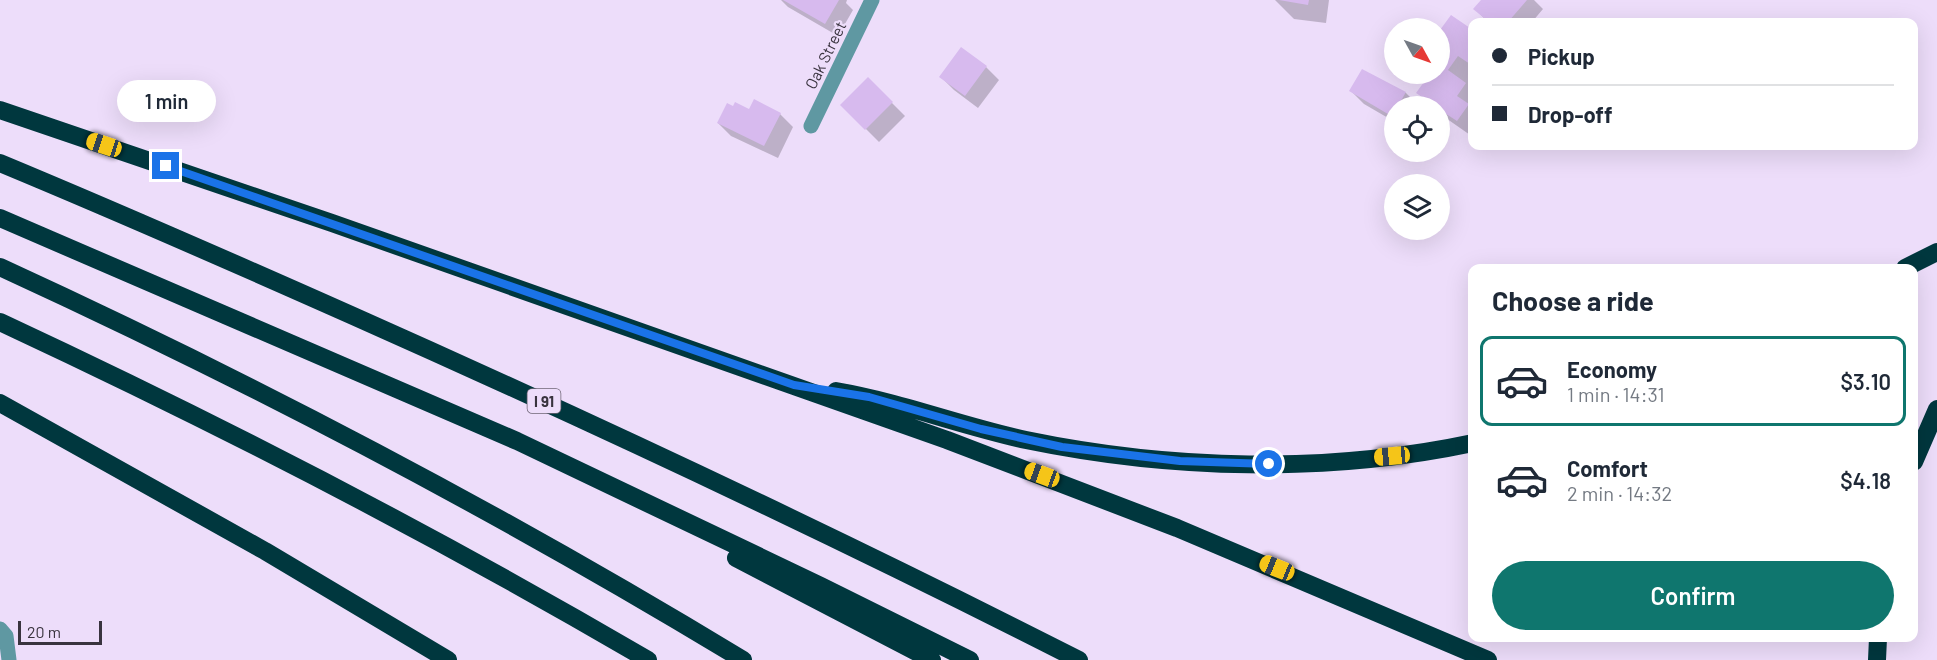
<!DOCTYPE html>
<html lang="en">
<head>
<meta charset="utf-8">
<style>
  body { margin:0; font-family:Barlow,sans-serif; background:#f6f6f7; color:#1f2937; height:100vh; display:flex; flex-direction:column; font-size:22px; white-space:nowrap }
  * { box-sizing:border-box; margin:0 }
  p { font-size:20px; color:#747a83 }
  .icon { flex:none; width:33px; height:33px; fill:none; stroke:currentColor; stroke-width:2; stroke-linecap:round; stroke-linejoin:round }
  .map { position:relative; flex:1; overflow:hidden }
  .sheet { position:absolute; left:1468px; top:264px; width:450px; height:378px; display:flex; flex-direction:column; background:#fff; border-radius:12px; box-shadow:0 6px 24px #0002 }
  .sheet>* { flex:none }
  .top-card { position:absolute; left:1468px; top:18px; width:450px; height:132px; border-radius:12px; box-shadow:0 6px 24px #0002; display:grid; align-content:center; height:132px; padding:0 24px; background:#fff }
  .needle { width:39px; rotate:130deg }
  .buttons { position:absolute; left:1384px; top:18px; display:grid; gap:12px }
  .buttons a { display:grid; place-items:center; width:66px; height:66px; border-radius:50%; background:#fff; box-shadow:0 6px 24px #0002; font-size:30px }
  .scale { position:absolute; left:18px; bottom:15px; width:84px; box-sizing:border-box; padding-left:6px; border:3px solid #39333e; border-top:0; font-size:16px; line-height:21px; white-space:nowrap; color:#39333e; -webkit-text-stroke:4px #edddfa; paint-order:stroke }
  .end { position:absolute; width:27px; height:27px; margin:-14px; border:8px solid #1a73e8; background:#fff; box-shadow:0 0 0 3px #fff }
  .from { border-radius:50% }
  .bubble { position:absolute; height:42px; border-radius:21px; background:#fff; box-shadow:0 6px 24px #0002; font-size:20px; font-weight:600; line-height:42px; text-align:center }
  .car { position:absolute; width:18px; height:36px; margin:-18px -9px; border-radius:8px; box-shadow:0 0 4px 2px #0007; background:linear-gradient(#f5c518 24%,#345 0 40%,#f5c518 0 76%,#345 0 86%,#f5c518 0) }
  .top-card b { display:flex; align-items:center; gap:21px; height:57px; font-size:22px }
  .top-card b+b { border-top:2px solid #e0e1e3 }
  .top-card i { width:15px; height:15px; background:#1f2937 }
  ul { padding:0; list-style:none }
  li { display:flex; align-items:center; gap:18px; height:90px; margin:0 12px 9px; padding:0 12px; border:3px solid transparent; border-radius:12px }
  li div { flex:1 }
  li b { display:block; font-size:22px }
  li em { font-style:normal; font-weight:600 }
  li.current { border-color:#0f766e }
  li>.icon { width:54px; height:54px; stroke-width:1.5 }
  h2 { padding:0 24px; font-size:27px; line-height:72px }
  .primary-button { display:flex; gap:12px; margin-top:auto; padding:12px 24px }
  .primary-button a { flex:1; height:69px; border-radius:36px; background:#0f766e; color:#fff; font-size:24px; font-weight:600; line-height:69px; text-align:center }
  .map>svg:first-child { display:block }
  .shadow { fill:#0003 }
  .building { fill:#d7baee }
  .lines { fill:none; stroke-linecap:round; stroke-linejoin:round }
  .minor { stroke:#5f98a2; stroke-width:15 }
  .highway { stroke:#00373e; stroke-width:18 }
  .route { stroke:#1a73e8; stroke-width:8 }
  .labels { text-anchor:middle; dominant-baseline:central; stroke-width:4.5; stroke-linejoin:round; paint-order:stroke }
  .shield { fill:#edddfa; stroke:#6f6676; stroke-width:1.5 }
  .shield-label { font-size:15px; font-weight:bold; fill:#39333e }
  .street-label { font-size:16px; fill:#39333e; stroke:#edddfa }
</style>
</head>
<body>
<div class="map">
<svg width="1937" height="660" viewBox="0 0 1937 660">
  <rect width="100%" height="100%" fill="#edddfa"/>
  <path class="shadow" d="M781,0H847L846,3L853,10L838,36L788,7Z
    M1275,0H1329L1326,23L1294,19Z
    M1483,0H1534L1543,9L1532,22H1488L1475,9Z
    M1473,32V79L1468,87L1473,92V137L1440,114V106H1432L1418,93L1429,77L1425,74H1440V33Z
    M986,67L999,80L978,108L954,90L941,77Z
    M1363,71L1406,93L1419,106H1395V122L1364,104L1351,91Z
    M868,79L905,116L879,142L842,105Z
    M749,111L780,114L793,127L778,158L731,136L718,123Z"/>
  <path class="building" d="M783,0H839L825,24Z
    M1279,0H1309L1308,5Z
    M1481,0H1527L1508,22H1489L1473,9Z
    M1451,15L1473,30V66L1458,56L1448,70L1466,83L1457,96L1469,104L1457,121L1440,110V106H1436L1416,93L1429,75L1426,74H1440V30Z
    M961,47L987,66L965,96L939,77Z
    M1362,69L1406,92L1398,106H1395L1393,117L1349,91Z
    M868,77L893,102L865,130L840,105Z
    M754,99L781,113L764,146L717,123L727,103L733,106L735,102L749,109Z"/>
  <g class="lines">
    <path class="minor" d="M811,126L872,0
      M0,629L6,636L9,660"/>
    <path class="highway" d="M0,110L332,223L947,440L1177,528L1488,660
      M0,163C118,212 234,263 351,315C596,424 839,538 1079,660
      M0,218L517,441L821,586L970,660
      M0,267C255,384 504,515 743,660
      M1905,268L1937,252
      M0,322C221,425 438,537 648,660
      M836,391C900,402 962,426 1026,440C1171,470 1327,474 1473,443
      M0,403L265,551L448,660
      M1914,462L1937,409
      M736,558L932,660
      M1877,660L1878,638"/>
  </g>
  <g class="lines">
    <path class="route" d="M166,166L794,385L869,397L981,429L1062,447L1180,461L1269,464"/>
  </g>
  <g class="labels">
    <rect class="shield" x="527.5" y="389" width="33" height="24" rx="4.5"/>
    <g class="shield-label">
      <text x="544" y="401">I 91</text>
    </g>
    <g class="street-label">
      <text transform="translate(825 55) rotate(-64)">Oak Street</text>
    </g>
  </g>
</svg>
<div class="buttons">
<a><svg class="needle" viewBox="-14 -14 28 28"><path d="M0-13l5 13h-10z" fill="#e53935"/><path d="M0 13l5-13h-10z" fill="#747a83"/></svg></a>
<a><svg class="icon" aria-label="locate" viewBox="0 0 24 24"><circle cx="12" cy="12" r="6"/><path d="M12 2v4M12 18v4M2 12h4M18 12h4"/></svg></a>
<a><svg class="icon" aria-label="layers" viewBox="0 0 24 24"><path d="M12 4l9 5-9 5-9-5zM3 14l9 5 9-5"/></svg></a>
</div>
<div class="scale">20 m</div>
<i class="end from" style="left:1269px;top:464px"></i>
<i class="end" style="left:166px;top:166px"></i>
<div class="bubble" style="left:117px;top:80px;width:99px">1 min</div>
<i class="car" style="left:104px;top:145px;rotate:288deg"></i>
<i class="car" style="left:1392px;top:456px;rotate:265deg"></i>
<i class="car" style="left:1042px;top:475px;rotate:290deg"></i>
<i class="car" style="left:1277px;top:568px;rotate:292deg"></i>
<div class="top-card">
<b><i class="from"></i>Pickup</b>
<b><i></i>Drop-off</b>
</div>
<section class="sheet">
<h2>Choose a ride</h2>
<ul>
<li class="current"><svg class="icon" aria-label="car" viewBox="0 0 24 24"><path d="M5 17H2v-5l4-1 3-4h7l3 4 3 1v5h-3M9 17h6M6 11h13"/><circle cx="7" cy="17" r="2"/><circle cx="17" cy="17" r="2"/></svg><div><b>Economy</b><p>1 min · 14:31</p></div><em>$3.10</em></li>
<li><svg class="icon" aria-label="car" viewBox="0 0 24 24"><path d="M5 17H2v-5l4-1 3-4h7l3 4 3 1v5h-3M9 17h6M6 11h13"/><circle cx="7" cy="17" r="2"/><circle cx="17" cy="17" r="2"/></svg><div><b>Comfort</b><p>2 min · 14:32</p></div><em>$4.18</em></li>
</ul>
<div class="primary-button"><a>Confirm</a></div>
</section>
</div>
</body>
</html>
